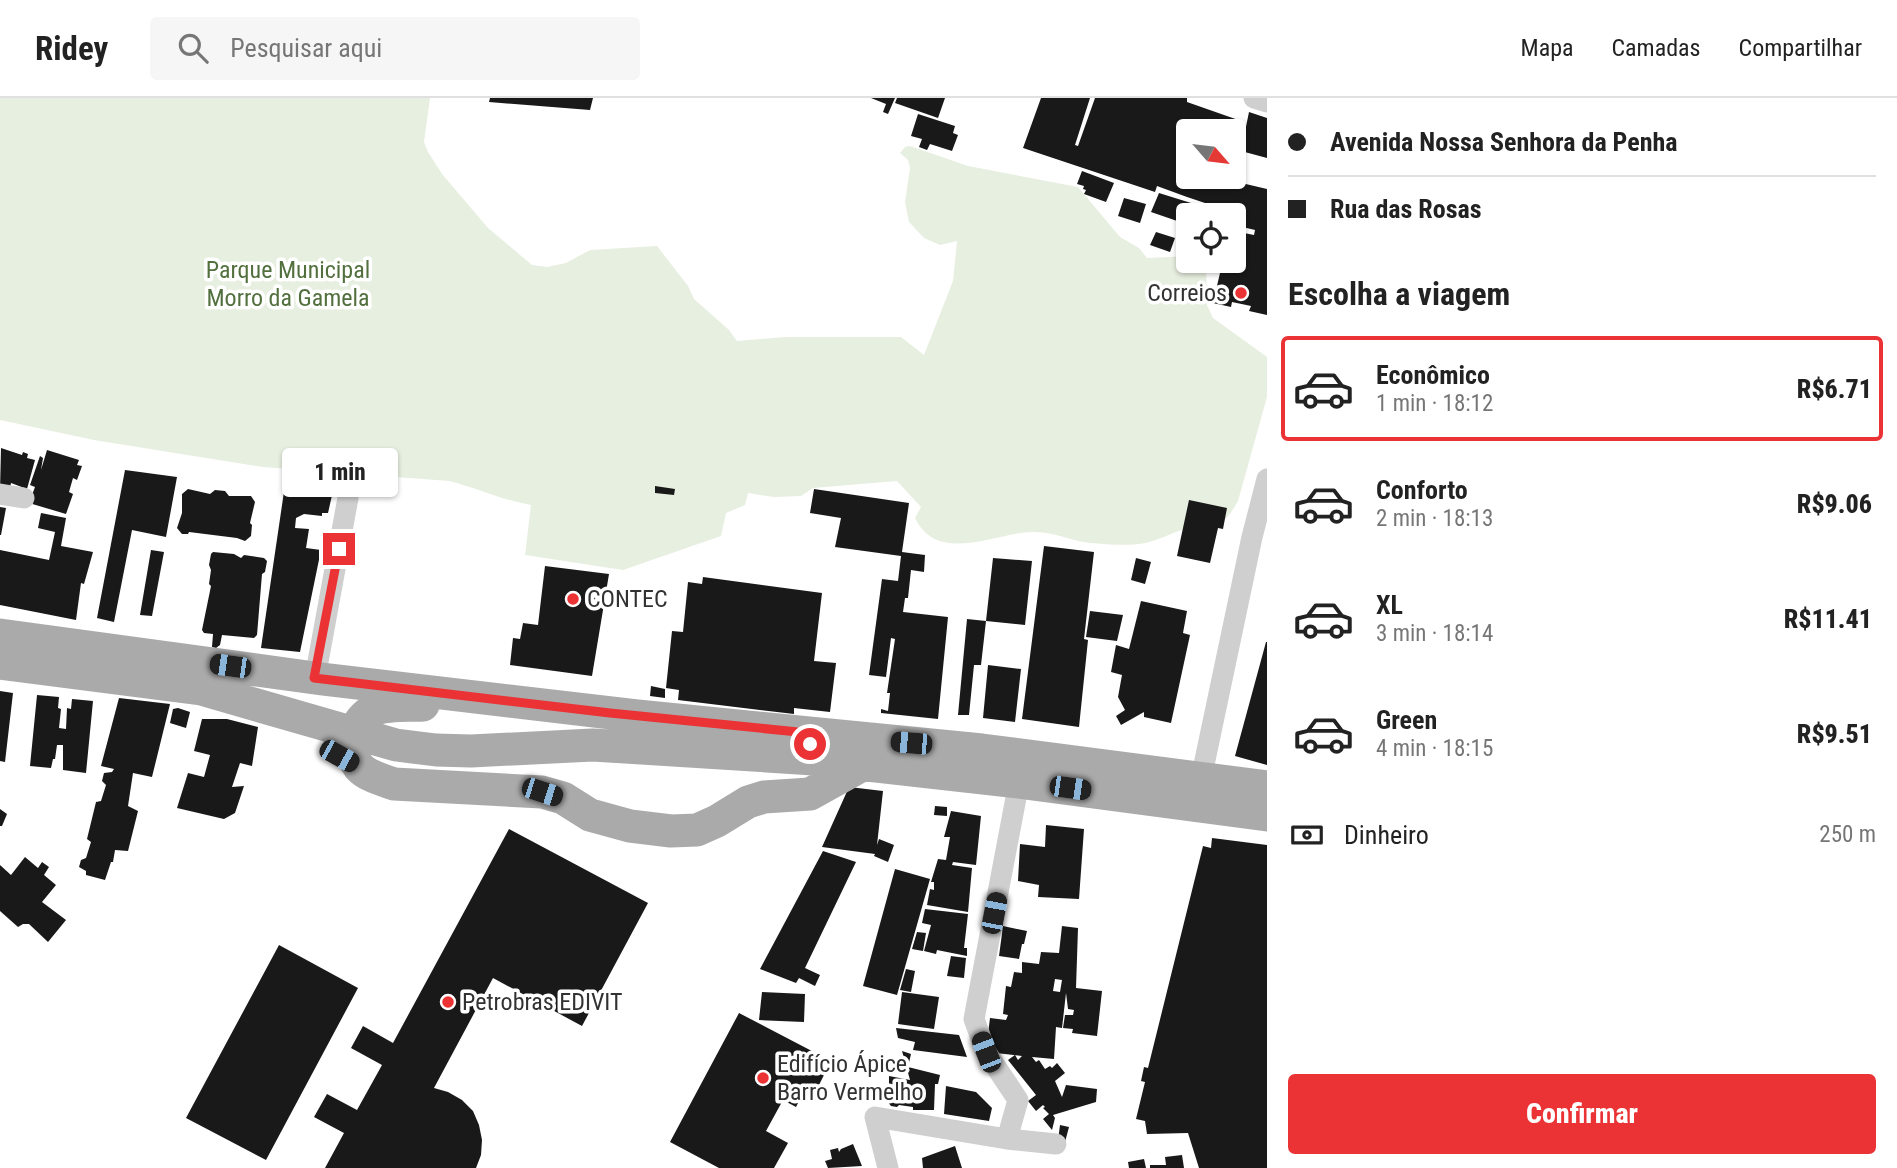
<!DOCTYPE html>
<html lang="pt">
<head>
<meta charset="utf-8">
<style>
  body { margin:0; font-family:"Roboto Condensed",sans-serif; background:#f6f6f6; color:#222; height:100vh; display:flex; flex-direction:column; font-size:26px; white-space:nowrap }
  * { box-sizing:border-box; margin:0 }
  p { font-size:23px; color:#767676 }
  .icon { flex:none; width:38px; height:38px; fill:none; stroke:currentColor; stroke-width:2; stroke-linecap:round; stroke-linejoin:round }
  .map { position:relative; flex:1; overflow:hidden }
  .drawer { display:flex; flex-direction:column; background:#fff; width:630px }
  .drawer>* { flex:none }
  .top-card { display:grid; align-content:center; height:154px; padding:0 21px; background:#fff }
  .needle { width:46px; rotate:118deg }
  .tools { position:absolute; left:1176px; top:21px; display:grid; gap:14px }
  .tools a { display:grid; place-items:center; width:70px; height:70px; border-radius:7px; background:#fff; box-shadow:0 2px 5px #0004; font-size:35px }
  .end { position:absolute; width:32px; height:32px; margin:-16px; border:9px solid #eb3234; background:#fff; box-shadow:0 0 0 4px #fff }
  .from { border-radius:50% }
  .bubble { position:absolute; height:49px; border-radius:7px; background:#fff; box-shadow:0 2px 5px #0004; font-size:23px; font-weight:800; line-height:49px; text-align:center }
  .car { position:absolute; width:21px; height:42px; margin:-21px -10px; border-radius:9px; box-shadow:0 0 5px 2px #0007; background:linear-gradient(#222 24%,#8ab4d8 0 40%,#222 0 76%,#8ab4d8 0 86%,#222 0) }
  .top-card b { display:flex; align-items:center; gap:24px; height:66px; font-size:26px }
  .top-card b+b { border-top:2px solid #e0e0e0 }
  .top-card i { width:18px; height:18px; background:#222 }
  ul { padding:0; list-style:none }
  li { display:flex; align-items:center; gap:21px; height:105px; margin:0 14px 10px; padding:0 7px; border:4px solid transparent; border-radius:7px }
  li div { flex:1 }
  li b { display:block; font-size:26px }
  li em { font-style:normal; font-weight:800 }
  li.active { border-color:#eb3234 }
  li>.icon { width:63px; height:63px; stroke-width:1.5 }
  h2 { padding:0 21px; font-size:32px; line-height:84px }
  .pay { display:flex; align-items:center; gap:18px; height:77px; padding:0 21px; font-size:26px }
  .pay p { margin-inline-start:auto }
  .primary-button { display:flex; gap:14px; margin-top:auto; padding:14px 21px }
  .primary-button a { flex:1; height:80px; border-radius:7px; background:#eb3234; color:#fff; font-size:28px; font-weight:800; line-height:80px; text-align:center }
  header { display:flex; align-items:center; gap:42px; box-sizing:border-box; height:98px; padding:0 35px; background:#fff; border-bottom:2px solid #e0e0e0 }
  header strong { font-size:33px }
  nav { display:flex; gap:38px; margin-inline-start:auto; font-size:24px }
  .search { width:490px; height:63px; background:#f6f6f6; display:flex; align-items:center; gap:18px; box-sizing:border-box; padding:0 24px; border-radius:7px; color:#767676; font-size:26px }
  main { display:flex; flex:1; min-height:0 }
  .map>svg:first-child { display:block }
  .green { fill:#e7efe0 }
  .building { fill:#191919; fill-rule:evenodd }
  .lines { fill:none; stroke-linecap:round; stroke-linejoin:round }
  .street { stroke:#cfcfcf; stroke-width:21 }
  .primary { stroke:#aaa; stroke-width:33 }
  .route { stroke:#eb3234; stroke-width:9 }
  .poi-dot { fill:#eb3234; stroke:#fff; stroke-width:2.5 }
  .labels { text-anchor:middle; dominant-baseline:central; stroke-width:7; stroke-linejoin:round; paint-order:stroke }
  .park-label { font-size:24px; fill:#52703d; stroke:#fff }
  .poi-label { font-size:24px; fill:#323232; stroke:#fff; text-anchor:start }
</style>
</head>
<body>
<header>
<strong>Ridey</strong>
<div class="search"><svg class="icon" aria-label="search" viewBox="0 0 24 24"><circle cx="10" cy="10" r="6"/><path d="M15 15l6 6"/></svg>Pesquisar aqui</div>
<nav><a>Mapa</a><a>Camadas</a><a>Compartilhar</a></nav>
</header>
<main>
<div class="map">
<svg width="1267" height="1070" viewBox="0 0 1267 1070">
  <rect width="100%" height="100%" fill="#fff"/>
  <path class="green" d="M0,0H430L424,44L428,54L442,76L488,130L532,167L547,169L566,165L590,152L657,148L688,188L694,201L729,232L737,243L785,239H901L924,257L953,183L957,143L940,147L924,140L909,124L905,104L910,70L908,62L900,55L905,49L910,48L968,68L1078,89L1120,139L1139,150L1147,160L1188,158V163H1197L1206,169L1207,207L1213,220L1267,259V299L1238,403C1221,433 1218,423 1190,429C1173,434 1156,444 1139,446C1124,448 1105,446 1090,445C1071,443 1053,433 1032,434C994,435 938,467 915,420L921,409L897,383L813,390L801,398L774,399L748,395L745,407L726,415L721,438L623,472L525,457L531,407C502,402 477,390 449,383L263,369L94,342L0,322Z"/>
  <path class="building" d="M490,0H593L590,12L489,4Z
    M871,0H895L888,16L883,14L886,6Z
    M897,0H945L938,20L895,5Z
    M1041,0H1090L1075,47L1078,48L1095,0H1187V4L1244,24L1234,52V33H1188V79H1235L1233,83L1267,91V217L1249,213L1251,208L1232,204L1231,209L1213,205L1220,175L1211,173L1214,163H1234V133L1254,137L1255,132L1234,127V117H1195L1198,106L1215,110L1214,108L1187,99L1157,88L1155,94L1023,50Z
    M1249,14L1267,20V60L1241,53Z
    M918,16L955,28L953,35L958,37L952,53L930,46L927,52L919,49L922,41L911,38Z
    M1082,73L1114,85L1106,104L1084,96L1086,92L1083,91L1084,88L1077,86Z
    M1159,95L1191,105L1183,125L1151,114Z
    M1124,100L1146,106L1140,125L1118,118Z
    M1156,134L1175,140L1170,154L1150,147Z
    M1,350L22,357L23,354L28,356L27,360L35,362L27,391L11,385L9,394L0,392Z
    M47,352L79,362L77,367L82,368L77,382L73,380L69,394L73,396L66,416L29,405L35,389L30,387L40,358L43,360L41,372Z
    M125,372L177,379L166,439L132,432L114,524L97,520Z
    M286,380L324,385L335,384L328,415H322V418L304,416L296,420L295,430L309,431L306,450L321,452L300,554L261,550Z
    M655,388L675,391L674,397L655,395Z
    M188,391L210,396L215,392L225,393L229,398H251L255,404L250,425L252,427L251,438L245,443L237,440L189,434L188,436H182L177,430L182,415V396Z
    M814,391L909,405L902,454L925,457L924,474L911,472L908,500H905L903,514L948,519L938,621L881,615V611L888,613L890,595H887L895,541L891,540L886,579L869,577L882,481L898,483L901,458L835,449L841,420L810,415Z
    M1189,402L1227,410L1223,431L1218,430L1210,465L1177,458Z
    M0,409L6,410L1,437H0Z
    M41,415L66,420L61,448L93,454L84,486L81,485L76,522L0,507V452L49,462L55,434L38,430Z
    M1044,448L1094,454L1084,541L1088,542L1079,629L1022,621Z
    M151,452L164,454L152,518L140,517Z
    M213,454L234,456L241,460L244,457L264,460L267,463L265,474L262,476L257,537L254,540L222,537L220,547L216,550L212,549L213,536L204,535L202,532L211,488L209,486L211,472L209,467L211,456Z
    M993,460L1032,463L1025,527L986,523L981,567H974L969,617H958L967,521L986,523Z
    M1136,460L1151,464L1145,486L1131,482Z
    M545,468L609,476L592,578L510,567L513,540L520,541L523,525L538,527Z
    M703,479L822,495L814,563L836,565L830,614L794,610V616L678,602L679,592L666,590L672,533L683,534L688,484L702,486Z
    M1141,503L1187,513L1183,535L1190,537L1171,625L1144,619V614L1121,627L1116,618L1125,612L1118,599L1122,577L1111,574L1116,547L1129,551Z
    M1090,513L1123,517L1117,543L1086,539Z
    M1266,544H1267V667L1235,658Z
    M988,567L1021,571L1015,624L983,620Z
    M651,588L665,591V600L650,598Z
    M0,593L13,595L5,664L0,663Z
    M37,597L59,599L58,610L61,611L59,630L66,631L67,610L71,611L72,601L93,603L86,675L63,672V647H57L55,661H53L51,670L30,668Z
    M119,600L170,606L152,679L133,675L128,708L138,713L128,753L115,752L113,764H111L105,782L86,777V773L79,769L81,762L86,760L91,744L87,741L96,704L101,703L106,687L102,683L104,675L112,674L114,671L101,668Z
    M178,610L190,614L186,630L170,625L173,611Z
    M202,621H227L258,629L252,668L240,665L232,689L244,688L235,715L224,721L177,710L188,675L204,679L210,657L194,653Z
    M849,689L883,693L877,747L879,741L894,747L888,764L874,758L875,756L822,749Z
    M935,708L947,709V718L934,717Z
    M0,711L7,716L2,728H0Z
    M951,713L981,718L976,767L953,764L952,767L972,770L968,814L927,807L930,791L934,792V784H931L938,761L946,762L950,739H944Z
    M1046,727L1084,731L1079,801L1038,799L1039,787L1018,783L1020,746L1045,749Z
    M509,731L648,805L582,928L493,880L434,990L448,994L462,1002L473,1013L479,1027L482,1042L481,1057L476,1070H325L344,1035L314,1019L327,996L357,1012L382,967L351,950L363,928L393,945Z
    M1212,740L1267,747V1070H1199L1188,1035L1147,1036L1145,1023L1136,1021L1145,984L1141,983L1144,969L1148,970L1203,748L1211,750Z
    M823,753L856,764L805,870L820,877L815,888L799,880L796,885L760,871Z
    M25,759L38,770L42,764L49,769L44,777L56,787L42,804L66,822L48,844L29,826H23L18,829L0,813V767L11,777Z
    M895,771L930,781L897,897L863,888Z
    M925,811L968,816L964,850H967V858L937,852L936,856L924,853L931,827L922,825Z
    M1003,828L1027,833L1024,846H1022L1019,861L999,858Z
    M1062,828L1078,830L1076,890L1102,893L1097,938L1072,935L1073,931L1063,930L1065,917H1073L1074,912L1068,911L1066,895L1062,930L1056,929L1054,961L1032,959L1036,964L1039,962L1045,971L1050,968L1052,970L1057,965L1065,975L1055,983L1062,999L1066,987L1097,991L1096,1004L1053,1017L1055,1020L1052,1032L1043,1021L1049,1016L1043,1010L1045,1009L1043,1007L1036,1013L1028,1003L1036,997L1008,962L1015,957L1018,962L1022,958L996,955L987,944L990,920L1006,922L1008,917L1003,916L1006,888L1011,889L1014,874L1022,875V864L1039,866L1041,854L1059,855ZM1055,881L1062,882L1060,894L1053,893Z
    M917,834L926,835L923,853L912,851Z
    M279,847L358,890L266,1062L186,1020Z
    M951,858L966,860L964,880L947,878Z
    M906,871L915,873L911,894L900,892Z
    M762,894L805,896L804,924L759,922Z
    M902,894L939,899L934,931L898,926Z
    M739,915L831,963L811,1003L802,997L796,1009L783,1002L766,1033L788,1045L774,1070H719L670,1044Z
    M896,930L959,937L967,959L913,952L915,944L898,940Z
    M902,953L911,956L908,969L940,977L938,986H935L934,1012H913V1009L899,1007L897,1009L891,1008L887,1003L888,995L886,992L889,987V978L910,982Z
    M946,988L976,994L992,1010L989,1023L944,1016Z
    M1060,1027L1069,1029L1065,1044L1058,1042Z
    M853,1046L862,1068L828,1070L825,1063L832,1061L830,1052L838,1050L839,1054L841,1051Z
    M955,1048L962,1070H923L922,1060Z
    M1182,1057L1184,1070H1150V1067H1166L1165,1059Z
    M1144,1061L1146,1070H1129L1128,1064Z"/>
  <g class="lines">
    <path class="street" d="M1254,0L1267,4
      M0,396L24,400
      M315,580L348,400
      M1201,681L1252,439L1267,381
      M1007,1041L1018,1002L986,954L974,921L1019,684
      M888,1070L875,1019L1007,1041L1056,1046"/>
    <path class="primary" d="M0,537L322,581L637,618L982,652L1267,689
      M0,565L201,591L396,647L436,652L471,653L593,647L814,661L1019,684L1267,717
      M423,607C408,608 387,606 374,612C354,620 346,652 359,669C367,678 383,682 394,686L542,694L563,700L590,717L630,728L671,733L697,732L717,723L748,704L764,699L810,696L864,666"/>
  </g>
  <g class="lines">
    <path class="route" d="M339,451L314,580L610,615L798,634L810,646"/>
  </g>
  <g class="poi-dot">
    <circle cx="1241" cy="195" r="7"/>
    <circle cx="573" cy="501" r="7"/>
    <circle cx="448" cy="904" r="7"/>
    <circle cx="763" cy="980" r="7"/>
  </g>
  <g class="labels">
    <g class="park-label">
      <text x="288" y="172">Parque Municipal<tspan x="288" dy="28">Morro da Gamela</tspan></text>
    </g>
    <g class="poi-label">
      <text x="1227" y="195" text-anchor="end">Correios</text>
      <text x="587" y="501">CONTEC</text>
      <text x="462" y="904">Petrobras EDIVIT</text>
      <text x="777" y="966">Edifício Ápice<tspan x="777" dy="28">Barro Vermelho</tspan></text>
    </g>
  </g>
</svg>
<div class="tools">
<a><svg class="needle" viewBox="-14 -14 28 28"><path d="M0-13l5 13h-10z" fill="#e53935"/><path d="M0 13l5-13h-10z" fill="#767676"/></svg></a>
<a><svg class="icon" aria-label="locate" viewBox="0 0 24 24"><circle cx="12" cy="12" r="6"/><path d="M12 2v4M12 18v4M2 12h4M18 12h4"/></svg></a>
</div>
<i class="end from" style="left:810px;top:646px"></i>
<i class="end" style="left:339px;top:451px"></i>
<div class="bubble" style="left:282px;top:350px;width:116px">1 min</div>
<i class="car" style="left:230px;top:568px;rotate:278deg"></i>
<i class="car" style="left:911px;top:645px;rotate:275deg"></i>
<i class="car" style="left:339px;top:658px;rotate:119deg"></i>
<i class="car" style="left:1070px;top:690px;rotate:98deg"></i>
<i class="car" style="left:542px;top:694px;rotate:108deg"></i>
<i class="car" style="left:994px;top:815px;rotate:11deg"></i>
<i class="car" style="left:986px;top:954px;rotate:339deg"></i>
</div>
<section class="drawer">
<div class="top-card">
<b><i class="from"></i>Avenida Nossa Senhora da Penha</b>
<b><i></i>Rua das Rosas</b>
</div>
<h2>Escolha a viagem</h2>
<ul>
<li class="active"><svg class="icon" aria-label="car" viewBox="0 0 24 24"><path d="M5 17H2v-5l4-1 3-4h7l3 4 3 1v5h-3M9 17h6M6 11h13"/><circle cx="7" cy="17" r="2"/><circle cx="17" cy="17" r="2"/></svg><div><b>Econômico</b><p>1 min · 18:12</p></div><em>R$6.71</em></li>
<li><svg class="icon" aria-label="car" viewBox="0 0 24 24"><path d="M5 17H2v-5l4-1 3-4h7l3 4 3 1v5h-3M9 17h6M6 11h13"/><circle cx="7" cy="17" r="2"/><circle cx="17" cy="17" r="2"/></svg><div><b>Conforto</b><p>2 min · 18:13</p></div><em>R$9.06</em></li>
<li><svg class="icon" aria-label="car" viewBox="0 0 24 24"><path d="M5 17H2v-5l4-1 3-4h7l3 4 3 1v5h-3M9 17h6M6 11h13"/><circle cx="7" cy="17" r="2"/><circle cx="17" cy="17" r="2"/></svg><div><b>XL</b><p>3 min · 18:14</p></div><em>R$11.41</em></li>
<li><svg class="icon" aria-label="car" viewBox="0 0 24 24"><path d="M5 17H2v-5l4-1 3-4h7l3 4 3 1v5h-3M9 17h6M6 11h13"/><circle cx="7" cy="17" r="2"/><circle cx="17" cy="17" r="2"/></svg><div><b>Green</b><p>4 min · 18:15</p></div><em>R$9.51</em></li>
</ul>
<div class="pay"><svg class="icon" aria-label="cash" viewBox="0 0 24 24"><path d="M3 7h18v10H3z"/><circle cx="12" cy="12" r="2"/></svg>Dinheiro<p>250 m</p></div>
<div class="primary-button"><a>Confirmar</a></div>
</section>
</main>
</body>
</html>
